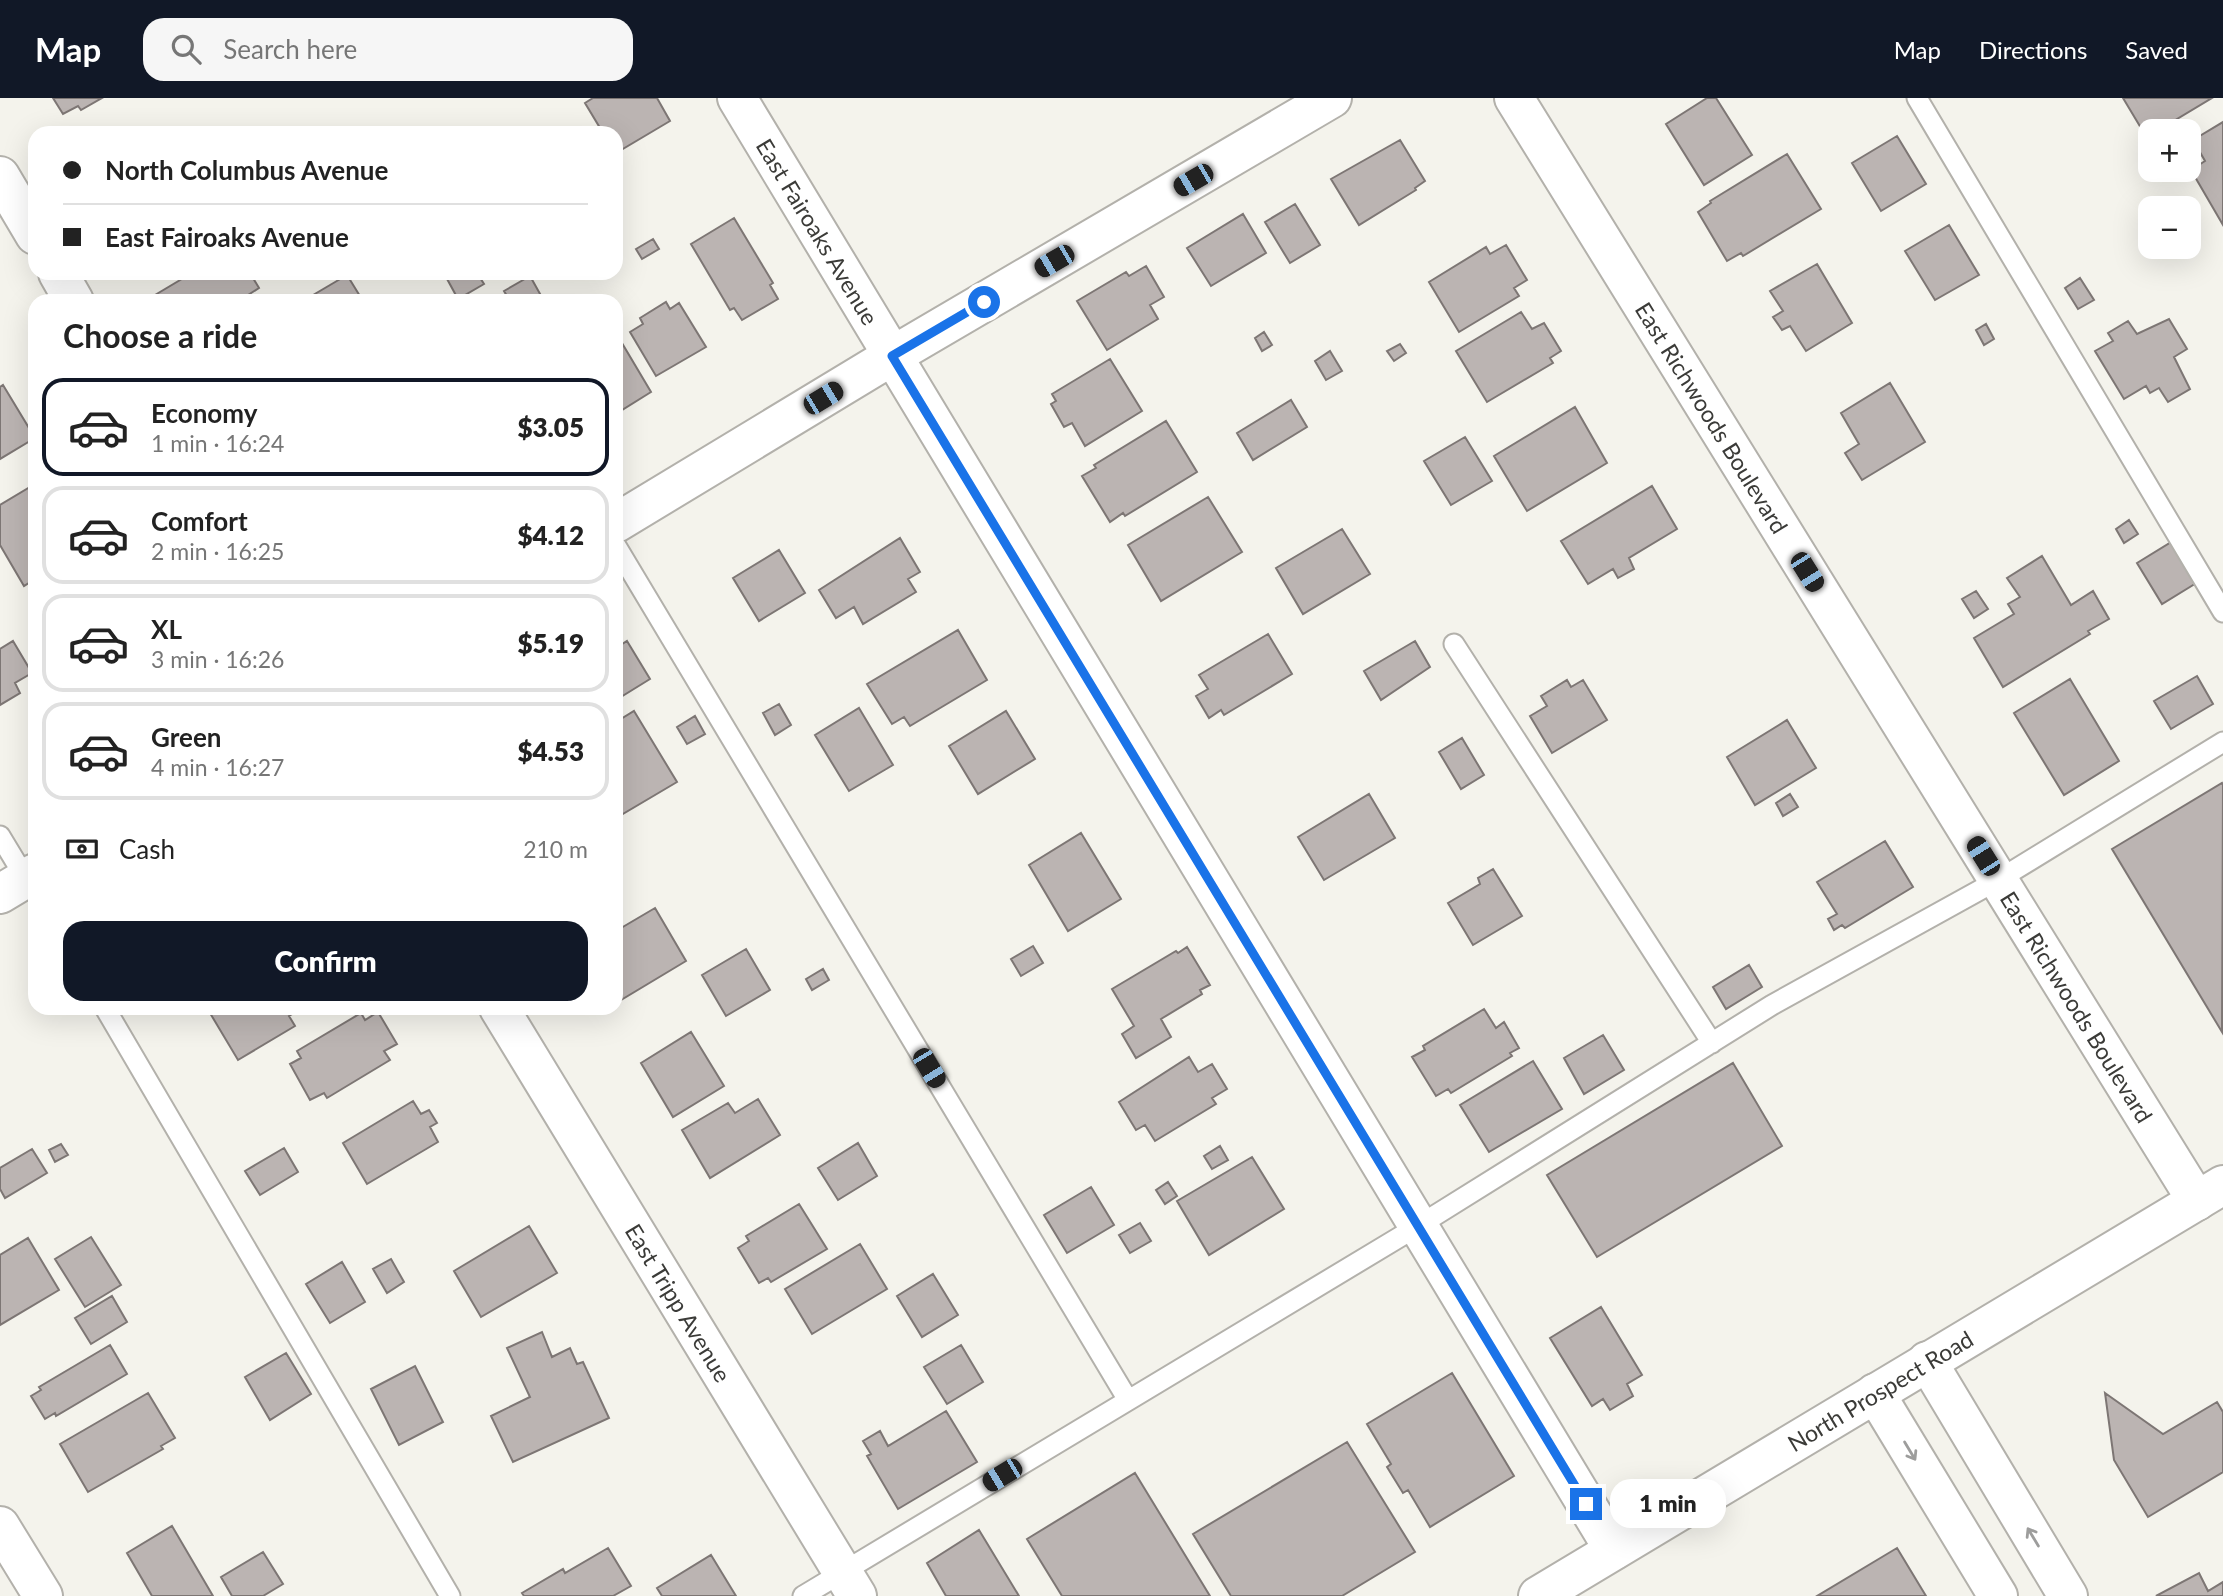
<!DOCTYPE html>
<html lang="en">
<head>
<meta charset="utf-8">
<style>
  body { margin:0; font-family:Lato,sans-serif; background:#f6f6f6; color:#222; height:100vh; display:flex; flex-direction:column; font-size:26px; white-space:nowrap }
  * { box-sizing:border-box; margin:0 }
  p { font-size:23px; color:#767676 }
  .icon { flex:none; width:38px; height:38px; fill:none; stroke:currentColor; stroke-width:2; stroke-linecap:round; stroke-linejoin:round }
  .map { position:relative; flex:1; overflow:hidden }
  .panel { position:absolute; left:28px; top:196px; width:595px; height:721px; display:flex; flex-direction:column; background:#fff; border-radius:21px; box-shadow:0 7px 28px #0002 }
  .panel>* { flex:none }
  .guide { position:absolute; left:28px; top:28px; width:595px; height:154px; border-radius:21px; box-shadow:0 7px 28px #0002; display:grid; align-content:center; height:154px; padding:0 35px; background:#fff }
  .buttons { position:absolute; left:2138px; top:21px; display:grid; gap:14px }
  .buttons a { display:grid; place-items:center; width:63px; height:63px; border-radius:14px; background:#fff; box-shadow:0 7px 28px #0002; font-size:35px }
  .end { position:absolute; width:32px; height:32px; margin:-16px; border:9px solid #1a73e8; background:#fff; box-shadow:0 0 0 4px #fff }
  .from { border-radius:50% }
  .bubble { position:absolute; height:49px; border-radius:21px; background:#fff; box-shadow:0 7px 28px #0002; font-size:23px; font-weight:800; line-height:49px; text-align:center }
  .car { position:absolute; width:21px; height:42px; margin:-21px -10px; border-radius:9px; box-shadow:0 0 5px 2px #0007; background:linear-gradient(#222 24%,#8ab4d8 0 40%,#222 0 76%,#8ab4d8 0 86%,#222 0) }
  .guide b { display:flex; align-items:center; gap:24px; height:66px; font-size:26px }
  .guide b+b { border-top:2px solid #e0e0e0 }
  .guide i { width:18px; height:18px; background:#222 }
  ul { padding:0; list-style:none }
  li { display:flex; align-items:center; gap:21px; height:98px; margin:0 14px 10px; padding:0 21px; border:4px solid #e0e0e0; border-radius:21px }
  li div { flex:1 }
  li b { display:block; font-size:26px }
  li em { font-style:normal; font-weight:800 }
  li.selected { border-color:#111827 }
  li>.icon { width:63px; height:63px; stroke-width:1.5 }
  h2 { padding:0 35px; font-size:32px; line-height:84px }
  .pay { display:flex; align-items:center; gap:18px; height:77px; padding:0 35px; font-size:26px }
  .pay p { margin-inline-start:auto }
  .primary-button { display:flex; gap:14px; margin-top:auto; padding:14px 35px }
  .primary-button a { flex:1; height:80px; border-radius:21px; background:#111827; color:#fff; font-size:28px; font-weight:800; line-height:80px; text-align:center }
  header { display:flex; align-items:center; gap:42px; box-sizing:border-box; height:98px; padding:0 35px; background:#111827; color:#fff }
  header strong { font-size:33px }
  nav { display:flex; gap:38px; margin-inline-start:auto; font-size:24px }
  .search { width:490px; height:63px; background:#f6f6f6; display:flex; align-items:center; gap:18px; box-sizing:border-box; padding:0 24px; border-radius:21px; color:#767676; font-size:26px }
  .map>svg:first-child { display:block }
  .building { fill:#bbb4b2; stroke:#7d7674; stroke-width:2 }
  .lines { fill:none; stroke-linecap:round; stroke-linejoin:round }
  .lane-casing { stroke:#b3b1ab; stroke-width:23 }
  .street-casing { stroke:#b3b1ab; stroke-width:42 }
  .secondary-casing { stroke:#b3b1ab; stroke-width:42 }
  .lane { stroke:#fff; stroke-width:19 }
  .street { stroke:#fff; stroke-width:38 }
  .secondary { stroke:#fff; stroke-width:38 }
  .oneway { stroke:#9d9d9c }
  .route { stroke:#1a73e8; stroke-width:9 }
  .labels { text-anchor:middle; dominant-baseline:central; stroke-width:7; stroke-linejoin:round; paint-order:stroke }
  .street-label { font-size:23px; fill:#3b3b38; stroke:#fff }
</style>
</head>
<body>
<header>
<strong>Map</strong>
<div class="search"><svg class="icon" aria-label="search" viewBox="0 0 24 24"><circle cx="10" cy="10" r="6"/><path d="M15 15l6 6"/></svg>Search here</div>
<nav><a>Map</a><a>Directions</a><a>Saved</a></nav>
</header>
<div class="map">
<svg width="2223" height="1498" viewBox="0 0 2223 1498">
  <rect width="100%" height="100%" fill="#f4f3ec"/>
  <path class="building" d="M53,0H102L81,12L78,8L63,16Z
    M593,0H657L670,23L616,55V35H591L600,30L585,5Z
    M1707,0H1716L1752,57L1704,87L1666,26Z
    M2123,0H2212L2157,33H2151L2147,40Z
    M2223,24V127L2191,72L2205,63L2193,42Z
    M1897,38L1926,86L1881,113L1852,65Z
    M1400,42L1425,83L1415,90L1416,92L1359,127L1331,81Z
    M1787,56L1821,111L1743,158L1741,155L1727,163L1698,114L1711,105L1710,103Z
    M1295,106L1320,147L1290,165L1265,124Z
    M1243,116L1266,155L1211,188L1187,150Z
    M734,120L773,185L770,187L778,201L742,222L734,210L730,212L691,146Z
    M1949,127L1979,177L1935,202L1905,153Z
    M653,141L659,151L642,161L636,151Z
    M1506,147L1527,182L1514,190L1519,198L1459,234L1429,184L1486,149L1490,156Z
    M1817,166L1852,225L1806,253L1790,228L1782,232L1773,219L1783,213L1770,193Z
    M1146,168L1164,199L1150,207L1158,221L1107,252L1077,203L1126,174L1129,178Z
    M192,175H250L259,190L245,199L248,203H159L155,197Z
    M452,175H477L484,186L458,201L446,179Z
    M347,177L363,203H303Z
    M530,178L544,203H510L504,193Z
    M2080,180L2094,202L2078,211L2065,190Z
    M666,204L670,211L679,205L706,249L656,278L630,234L643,226L640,220Z
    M1521,214L1532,231L1544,225L1561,253L1550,260L1553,265L1487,304L1456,253Z
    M2169,221L2187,251L2174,259L2190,291L2168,304L2159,290L2150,295L2146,288L2124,301L2095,253L2113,243L2108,235L2128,223L2137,236Z
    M1986,226L1994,241L1984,247L1976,232Z
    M1264,234L1272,247L1262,253L1255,240Z
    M616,235L651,294L622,312L616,301Z
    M1400,246L1406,255L1394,263L1387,253Z
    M1330,253L1342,273L1326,282L1315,263Z
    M1110,261L1142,313L1085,348L1072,325L1064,329L1051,306L1056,303L1052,296Z
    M1890,285L1925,344L1862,382L1845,355L1859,346L1841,315Z
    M3,287L35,340L0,361V289Z
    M1291,302L1307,329L1253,362L1237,335Z
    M1575,309L1607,365L1527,413L1494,358Z
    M1166,323L1197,374L1125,418L1123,415L1110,424L1082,378L1096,370L1094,367Z
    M1465,339L1492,383L1451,407L1424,363Z
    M35,386V481L24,488L0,447V407Z
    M1652,388L1677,431L1629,460L1634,471L1618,480L1613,471L1588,486L1561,443Z
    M1208,399L1242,454L1161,503L1128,447Z
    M2129,422L2138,436L2124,445L2116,431Z
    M1342,431L1370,476L1303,516L1276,470Z
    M900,440L920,474L908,481L916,494L863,526L854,509L836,520L819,492Z
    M2173,443L2198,484L2162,506L2137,465Z
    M779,452L805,495L759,523L733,480Z
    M2042,458L2071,507L2093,493L2109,521L2088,533L2090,536L2003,589L1974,540L2014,516L2008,506L2020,499L2007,480Z
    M1976,493L1988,511L1974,520L1962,501Z
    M958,532L987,582L910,628L904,619L892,626L867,586Z
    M1268,536L1292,576L1224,617L1221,612L1209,620L1196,598L1208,591L1199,577Z
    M13,543L32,575L15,585L20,595L0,607V551Z
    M627,543L650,581L616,602V550Z
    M1415,543L1430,569L1381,602L1364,573Z
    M2197,578L2213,606L2171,631L2154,603Z
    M2070,581L2119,663L2064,697L2014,615Z
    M1567,582L1571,589L1583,582L1607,622L1552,655L1530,618L1547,608L1541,598Z
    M779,606L791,627L775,637L763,615Z
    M859,610L893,667L849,693L815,637Z
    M634,613L677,684L616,720V624Z
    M1006,613L1035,661L978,696L949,648Z
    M695,618L705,636L687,646L677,629Z
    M1787,622L1816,670L1755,707L1727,659Z
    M1462,640L1484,677L1461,691L1439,654Z
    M2222,685L2223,687L2222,934L2112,751Z
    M1369,696L1395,740L1324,782L1298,739Z
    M1790,696L1798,709L1783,718L1776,705Z
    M1081,735L1121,801L1068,833L1029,767Z
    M1885,743L1913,789L1845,830L1842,827L1834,832L1828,821L1837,816L1817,784Z
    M1493,771L1522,818L1473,847L1448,805L1480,786L1478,780Z
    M655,810L686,863L616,905V833Z
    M1033,848L1043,865L1021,878L1011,861Z
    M1187,849L1210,887L1200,892L1202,896L1161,921L1171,939L1136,960L1122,936L1134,928L1112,891L1176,853L1178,855Z
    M746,851L770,892L726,918L702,877Z
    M1749,867L1762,889L1726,911L1713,889Z
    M823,871L829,882L812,892L806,881Z
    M207,910H302L289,918L295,928L238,962Z
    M1484,911L1496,930L1504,924L1519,950L1510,955L1512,958L1451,995L1448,991L1436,998L1412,959L1425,952L1423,948Z
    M378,914L397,946L384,953L390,962L327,1000L324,995L310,1002L290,966L301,960L297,953L361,915L365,922Z
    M691,934L724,988L673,1019L641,965Z
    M1603,937L1624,972L1584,996L1564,960Z
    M1189,959L1198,974L1212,966L1227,991L1212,1000L1216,1006L1155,1043L1145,1027L1136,1032L1119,1004Z
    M1533,963L1562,1011L1489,1054L1460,1007Z
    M1733,965L1782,1048L1597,1159L1547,1077Z
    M758,1001L780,1037L710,1080L682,1032L728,1005L735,1015Z
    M413,1003L421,1016L429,1012L437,1025L430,1029L438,1044L367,1086L343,1045Z
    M858,1045L877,1078L838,1102L818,1070Z
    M61,1046L68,1057L55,1064L49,1052Z
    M1220,1048L1228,1062L1212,1071L1204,1058Z
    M284,1050L298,1074L260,1097L245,1073Z
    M32,1051L47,1075L5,1100L0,1091V1070Z
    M1252,1059L1284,1111L1209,1157L1177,1103Z
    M1168,1084L1177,1098L1165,1106L1156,1092Z
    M1091,1089L1114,1127L1067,1155L1044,1117Z
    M799,1106L827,1151L771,1184L768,1180L759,1185L738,1150L749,1143L746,1138Z
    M1140,1125L1151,1143L1130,1155L1119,1137Z
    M529,1128L557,1175L481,1219L454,1173Z
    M91,1139L121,1187L85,1209L55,1161Z
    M28,1140L59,1192L0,1227V1157Z
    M860,1146L887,1191L812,1236L785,1191Z
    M391,1161L404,1184L387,1195L373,1171Z
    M342,1164L365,1204L330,1225L306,1186Z
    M933,1176L958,1217L922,1239L897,1198Z
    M112,1198L127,1224L91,1246L75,1220Z
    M1601,1209L1642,1277L1627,1286L1633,1298L1610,1312L1603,1301L1592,1308L1550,1240Z
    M542,1234L552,1259L570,1250L577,1266L583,1264L609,1320L513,1364L491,1318L530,1299L507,1250Z
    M110,1247L127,1276L56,1318L55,1315L45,1321L31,1298L41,1292L39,1289Z
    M961,1247L983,1284L947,1306L924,1269Z
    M286,1255L311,1296L270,1322L245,1279Z
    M415,1268L443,1324L399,1347L371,1291Z
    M1452,1275L1514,1378L1430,1429L1408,1392L1403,1395L1387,1369L1391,1366L1367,1326Z
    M148,1295L175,1340L161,1348L163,1351L88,1394L60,1346Z
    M2105,1295L2163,1336L2217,1304L2223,1314V1374L2148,1419L2114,1362Z
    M946,1313L977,1364L898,1411L867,1358L871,1356L863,1343L880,1333L888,1348Z
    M1347,1344L1415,1454L1342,1498H1231L1193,1436Z
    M1135,1375L1210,1498H1062L1027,1441Z
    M172,1428L213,1498H152L127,1455Z
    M979,1432L1019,1498H946L927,1465Z
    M608,1450L631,1488L613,1498H524L522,1495L563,1471L565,1475Z
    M1897,1450L1926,1498H1817Z
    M263,1454L283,1486L263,1498H232L221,1479Z
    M711,1457L736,1498H662L657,1490Z
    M2199,1475L2208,1493L2223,1484V1498H2156Z"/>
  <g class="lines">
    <g class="lane-casing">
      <path id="lane" d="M1917,0L2223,514
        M616,448L1128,1302
        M1454,546L1712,945
        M0,738L29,786
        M105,910L450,1498
        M803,1498L1418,1128L1772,907L1998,782L2223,644"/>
    </g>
    <g class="street-casing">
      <g id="street">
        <path id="s1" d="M737,0L1614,1452"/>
        <path id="s2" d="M1514,0L2197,1103"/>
        <path d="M0,78L35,137"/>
        <path d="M58,175L74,203"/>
        <path d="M616,425L892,258L1332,0"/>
        <path d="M0,796L35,775"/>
        <path id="s3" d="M499,910L857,1498"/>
        <path d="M1927,1263L2068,1498"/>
        <path d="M1875,1295L1998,1498"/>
        <path d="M0,1428L43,1498"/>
      </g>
    </g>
    <g class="secondary-casing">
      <g id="secondary">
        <path id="s4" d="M1538,1498L2223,1087"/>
      </g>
    </g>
    <use href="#lane" class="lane"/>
    <use href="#street" class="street"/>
    <use href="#secondary" class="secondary"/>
  </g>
  <defs><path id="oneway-shaft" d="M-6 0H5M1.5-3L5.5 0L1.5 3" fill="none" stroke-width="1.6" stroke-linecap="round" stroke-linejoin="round" transform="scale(1.75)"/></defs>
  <g class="oneway">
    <use href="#oneway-shaft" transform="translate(1910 1353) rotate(59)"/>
    <use href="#oneway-shaft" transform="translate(2033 1439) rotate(-121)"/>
  </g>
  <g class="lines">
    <path class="route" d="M984,204L892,258L1586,1406"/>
  </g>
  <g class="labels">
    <g class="street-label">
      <text stroke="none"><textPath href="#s1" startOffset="156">East Fairoaks Avenue</textPath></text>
      <text stroke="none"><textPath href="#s2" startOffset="376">East Richwoods Boulevard</textPath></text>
      <text stroke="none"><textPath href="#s2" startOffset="1069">East Richwoods Boulevard</textPath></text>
      <text stroke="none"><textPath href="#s3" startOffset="345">East Tripp Avenue</textPath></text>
      <text stroke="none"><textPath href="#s4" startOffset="399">North Prospect Road</textPath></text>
    </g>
  </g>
</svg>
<div class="buttons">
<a>+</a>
<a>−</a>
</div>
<i class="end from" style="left:984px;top:204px"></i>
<i class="end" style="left:1586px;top:1406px"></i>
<div class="bubble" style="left:1610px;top:1381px;width:116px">1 min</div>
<i class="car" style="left:1193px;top:82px;rotate:240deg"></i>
<i class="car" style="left:1054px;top:163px;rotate:240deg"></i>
<i class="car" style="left:823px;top:300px;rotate:59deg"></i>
<i class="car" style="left:1807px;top:474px;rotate:148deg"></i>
<i class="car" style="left:1983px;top:758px;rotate:328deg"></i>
<i class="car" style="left:929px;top:970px;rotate:149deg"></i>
<i class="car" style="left:1002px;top:1377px;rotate:239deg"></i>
<div class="guide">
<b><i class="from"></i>North Columbus Avenue</b>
<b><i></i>East Fairoaks Avenue</b>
</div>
<section class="panel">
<h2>Choose a ride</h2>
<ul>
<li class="selected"><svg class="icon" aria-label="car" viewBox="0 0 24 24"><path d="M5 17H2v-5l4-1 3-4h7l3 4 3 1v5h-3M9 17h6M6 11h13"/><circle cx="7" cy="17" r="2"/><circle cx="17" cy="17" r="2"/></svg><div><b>Economy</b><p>1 min · 16:24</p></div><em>$3.05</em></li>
<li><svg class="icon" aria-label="car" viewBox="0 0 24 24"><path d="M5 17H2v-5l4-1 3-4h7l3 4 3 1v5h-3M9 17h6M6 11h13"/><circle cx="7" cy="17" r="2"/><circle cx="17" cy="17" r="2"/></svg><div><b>Comfort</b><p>2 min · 16:25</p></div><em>$4.12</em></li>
<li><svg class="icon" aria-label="car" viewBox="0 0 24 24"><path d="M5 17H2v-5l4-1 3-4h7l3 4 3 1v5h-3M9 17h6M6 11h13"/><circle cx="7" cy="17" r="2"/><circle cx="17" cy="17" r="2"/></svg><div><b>XL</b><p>3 min · 16:26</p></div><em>$5.19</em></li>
<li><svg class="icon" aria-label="car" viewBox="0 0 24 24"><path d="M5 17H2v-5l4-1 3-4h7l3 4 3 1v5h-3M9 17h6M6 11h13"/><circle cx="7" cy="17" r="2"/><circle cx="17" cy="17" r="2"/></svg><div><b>Green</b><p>4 min · 16:27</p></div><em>$4.53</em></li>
</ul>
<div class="pay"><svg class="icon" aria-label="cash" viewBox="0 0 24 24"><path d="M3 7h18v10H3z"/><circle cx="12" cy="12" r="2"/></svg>Cash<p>210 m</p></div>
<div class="primary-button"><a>Confirm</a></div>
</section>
</div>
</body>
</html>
